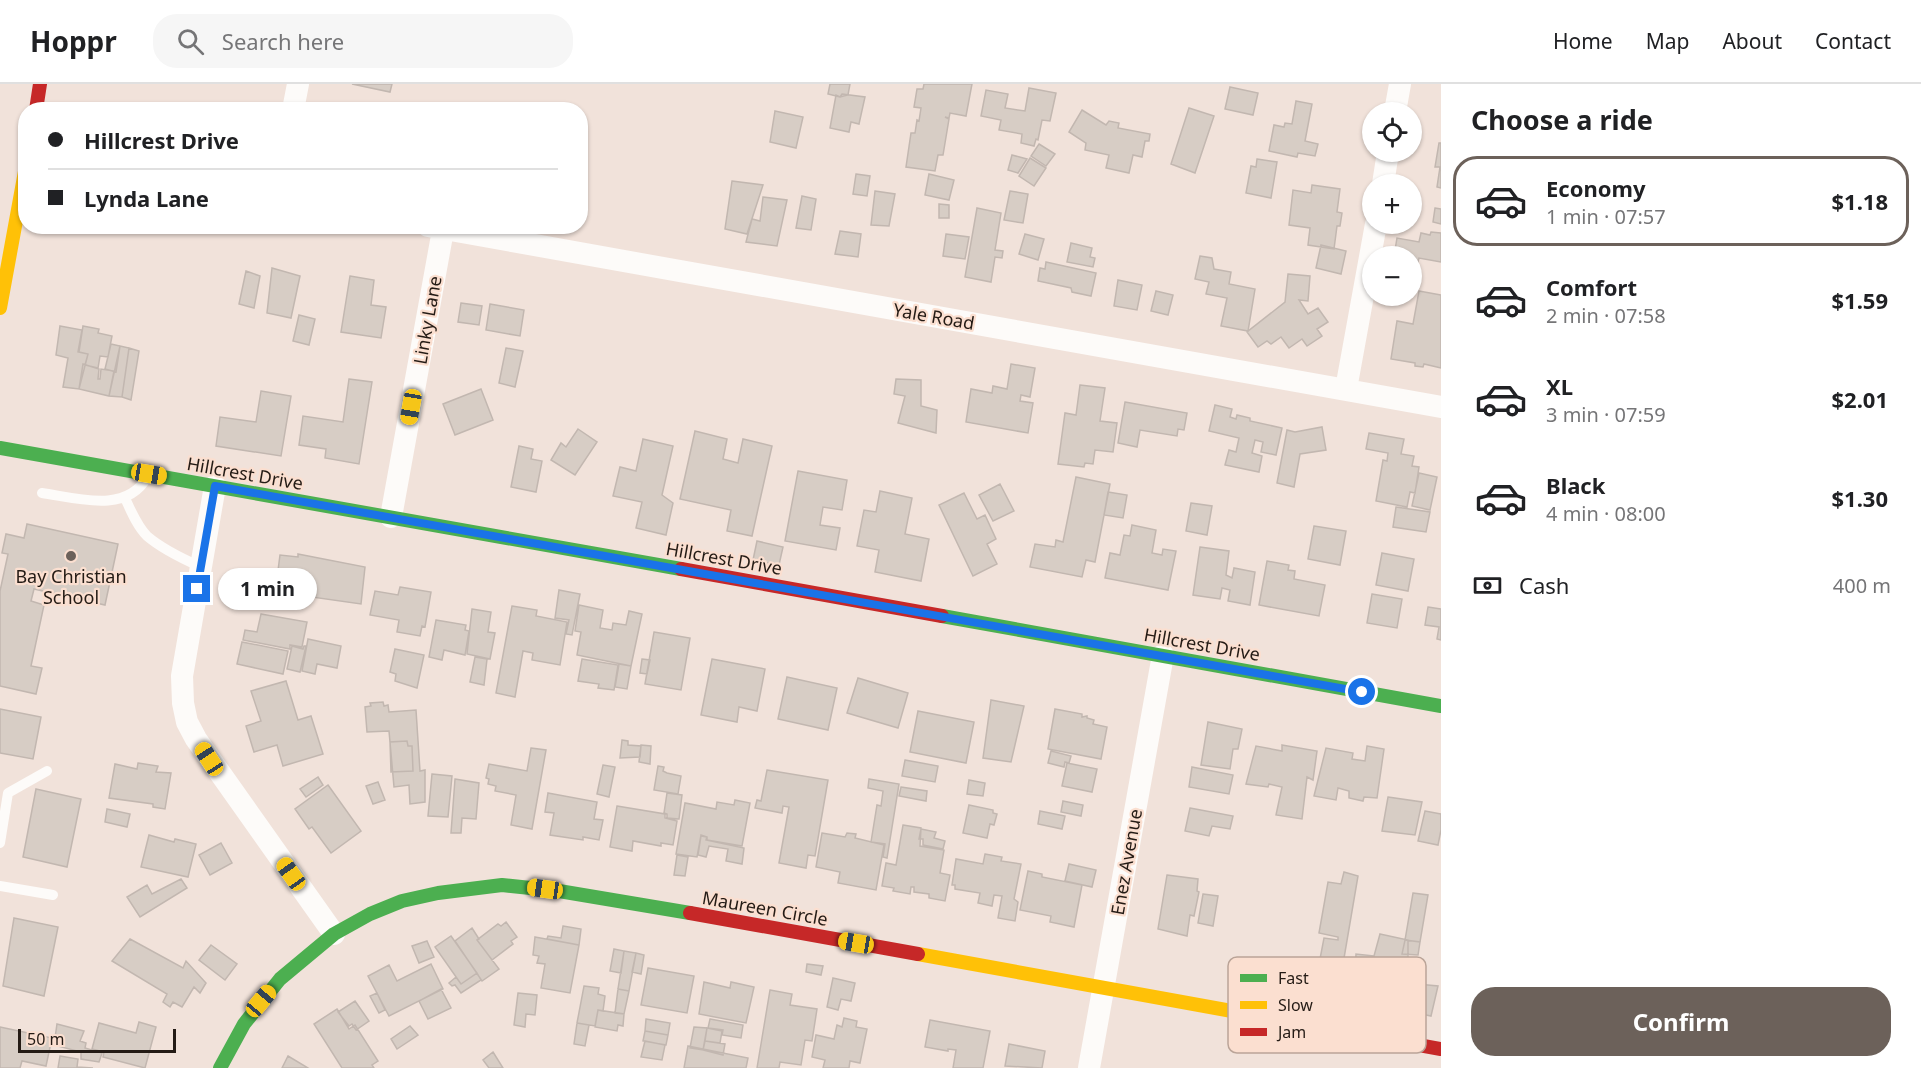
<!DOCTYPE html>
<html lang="en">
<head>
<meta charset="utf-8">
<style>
  body { margin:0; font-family:"Noto Sans",sans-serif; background:#f6f6f6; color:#202124; height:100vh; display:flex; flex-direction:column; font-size:22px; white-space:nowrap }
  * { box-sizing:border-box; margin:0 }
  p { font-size:20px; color:#757577 }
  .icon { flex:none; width:33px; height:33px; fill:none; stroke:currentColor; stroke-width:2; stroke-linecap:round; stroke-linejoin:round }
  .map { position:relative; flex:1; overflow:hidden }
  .side { display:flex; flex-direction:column; background:#fff; width:480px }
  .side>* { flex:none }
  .guide { position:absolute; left:18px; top:18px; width:570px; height:132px; border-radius:24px; box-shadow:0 2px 4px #0004; display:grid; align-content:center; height:132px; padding:0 30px; background:#fff }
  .buttons { position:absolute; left:1362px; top:18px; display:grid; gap:12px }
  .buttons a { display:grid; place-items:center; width:60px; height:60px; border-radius:50%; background:#fff; box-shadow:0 2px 4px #0004; font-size:30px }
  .scale { position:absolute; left:18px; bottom:15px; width:158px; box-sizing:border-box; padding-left:6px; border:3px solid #241b15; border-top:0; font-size:16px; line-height:21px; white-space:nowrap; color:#241b15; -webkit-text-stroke:4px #fbdfd0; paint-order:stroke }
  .end { position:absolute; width:27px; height:27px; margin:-14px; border:8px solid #1a73e8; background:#fff; box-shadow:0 0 0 3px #fff }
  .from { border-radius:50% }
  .bubble { position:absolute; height:42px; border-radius:21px; background:#fff; box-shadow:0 2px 4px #0004; font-size:20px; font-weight:700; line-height:42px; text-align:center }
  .car { position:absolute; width:18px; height:36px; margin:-18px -9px; border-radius:8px; box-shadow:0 0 4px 2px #0007; background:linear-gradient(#f5c518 24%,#345 0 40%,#f5c518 0 76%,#345 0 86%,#f5c518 0) }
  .guide b { display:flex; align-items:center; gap:21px; height:57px; font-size:22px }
  .guide b+b { border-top:2px solid #e0e0e0 }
  .guide i { width:15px; height:15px; background:#202124 }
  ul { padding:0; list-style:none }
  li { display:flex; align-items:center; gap:18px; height:90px; margin:0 12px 9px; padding:0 18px; border:3px solid transparent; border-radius:24px }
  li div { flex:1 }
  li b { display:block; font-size:22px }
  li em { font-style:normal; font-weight:700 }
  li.active { border-color:#6c615a }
  li>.icon { width:54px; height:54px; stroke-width:1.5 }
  h2 { padding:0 30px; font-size:27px; line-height:72px }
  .pay { display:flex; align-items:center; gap:15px; height:66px; padding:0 30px; font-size:22px }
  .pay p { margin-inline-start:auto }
  .action { display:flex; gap:12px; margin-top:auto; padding:12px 30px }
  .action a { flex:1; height:69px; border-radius:24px; background:#6c615a; color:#fff; font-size:24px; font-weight:700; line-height:69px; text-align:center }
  header { display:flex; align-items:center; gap:36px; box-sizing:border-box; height:84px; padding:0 30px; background:#fff; border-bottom:2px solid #e0e0e0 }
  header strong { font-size:28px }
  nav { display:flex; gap:33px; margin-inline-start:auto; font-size:21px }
  .search { width:420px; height:54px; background:#f6f6f6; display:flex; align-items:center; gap:15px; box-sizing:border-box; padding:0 21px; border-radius:24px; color:#757577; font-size:22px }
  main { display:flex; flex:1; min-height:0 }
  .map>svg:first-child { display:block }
  .building { fill:#d7cdc5; stroke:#c2b7b0; stroke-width:1.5 }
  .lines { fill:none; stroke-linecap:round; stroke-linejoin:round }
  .lane { stroke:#fdfbf9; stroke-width:10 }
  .street { stroke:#fdfbf9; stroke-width:22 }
  .fast { stroke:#4caf50; stroke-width:14 }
  .slow { stroke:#ffc107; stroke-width:14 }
  .jam { stroke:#c62828; stroke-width:14 }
  .route { stroke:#1a73e8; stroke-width:8 }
  .poi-dot { fill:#6c615a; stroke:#fbdfd0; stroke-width:2 }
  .labels { text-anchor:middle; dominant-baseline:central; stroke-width:4.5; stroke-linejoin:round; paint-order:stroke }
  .street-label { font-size:18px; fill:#241b15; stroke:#fbdfd0 }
  .poi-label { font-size:18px; fill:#241b15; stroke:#fbdfd0 }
  .key { fill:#fbdfd0; stroke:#baa498; stroke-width:1.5 }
  .key-label { font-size:16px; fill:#241b15 }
</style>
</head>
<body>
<header>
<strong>Hoppr</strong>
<div class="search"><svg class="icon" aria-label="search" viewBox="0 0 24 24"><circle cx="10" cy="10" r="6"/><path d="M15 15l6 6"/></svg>Search here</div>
<nav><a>Home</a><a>Map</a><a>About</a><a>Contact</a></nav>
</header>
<main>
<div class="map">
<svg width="1441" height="984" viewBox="0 0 1441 984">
  <rect width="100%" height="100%" fill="#f1e2da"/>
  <path class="building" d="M352,0H392L390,8Z
    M830,0H850L848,11L840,13L828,10Z
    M924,0H972L966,32L950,29L949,34L945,33L949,35L943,71H938L935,87L906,83L911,49H915L917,36L919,37L921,24L914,23L917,5H923Z
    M1230,3L1258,9L1253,31L1225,25Z
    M1029,4L1056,9L1050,37L1042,36L1038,56L1036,55L1034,62L1021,59L1022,50L999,46L1001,36L981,32L986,6L1008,10L1005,24L1025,27Z
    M842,10L865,13L859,40L851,38L849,48L830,44L836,11L840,13Z
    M1296,17L1312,20L1305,57L1318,60L1315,72L1298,69L1297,73L1269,67L1274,41L1284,43L1285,39L1292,40Z
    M1189,24L1214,32L1195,89L1171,80Z
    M1082,26L1106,41L1109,37L1119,39L1118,44L1150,50L1149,57H1145L1142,73L1133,71L1129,89L1106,84L1109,71L1085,66L1086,59L1069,48Z
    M775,27L803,33L796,64L770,58Z
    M1439,59H1441V104L1437,103L1440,83H1435Z
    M1039,60L1055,70L1046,82L1031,72Z
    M1012,71L1027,75L1018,89L1008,86Z
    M1030,74L1046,84L1034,102L1019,92Z
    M1257,75L1277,78L1271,114L1246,109L1251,82L1256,83Z
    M856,90L870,92L867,112L853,110Z
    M929,90L954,96L949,116L925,111Z
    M732,97L763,101L747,150L725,145Z
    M1312,101L1340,105L1337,128L1342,129L1340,142H1337L1334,165L1308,161L1310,144L1289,141L1293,106L1311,109Z
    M875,107L895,110L889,142L871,141Z
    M1010,107L1028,110L1023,139L1004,136Z
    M802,112L816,115L811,146L796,144Z
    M763,113L787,116L777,162L746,158L752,135L760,137Z
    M939,120L949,121V134H939Z
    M977,124L1001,129L995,166L1003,167L1002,174L995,173L991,198L965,193Z
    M1435,124L1441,125V140L1433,138Z
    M840,147L861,150L858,173L835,170Z
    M1431,148L1441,149V178L1419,174L1416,185H1412V172H1394L1397,154L1419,158L1421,149L1430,151Z
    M946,150L969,153L965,175L943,172Z
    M1025,150L1044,155L1038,176L1019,170Z
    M1071,159L1092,164L1090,173L1095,174L1093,183L1067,178Z
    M1321,161L1346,167L1341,190L1316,184Z
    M1200,172L1212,174L1214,185L1231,188L1229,200L1255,205L1248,247L1221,242L1227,214L1206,210L1209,198L1195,195Z
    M1046,178L1096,189L1091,212L1072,208L1071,204L1038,197L1040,184L1045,185Z
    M272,184L300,192L291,234L267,229Z
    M246,187L260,192L254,224L239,220Z
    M1288,190L1310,192L1308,217L1299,216L1308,230L1318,224L1328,238L1317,245L1322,252L1307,262L1302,255L1289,264L1281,253L1271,260L1267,257L1258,263L1247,248L1285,218Z
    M350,192L374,196L371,221L386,223L381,254L341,248Z
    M1118,196L1142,201L1137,226L1114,222Z
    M1156,207L1173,211L1168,231L1151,227Z
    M1419,207L1441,211V284L1424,280L1423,283L1415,282V279L1391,275L1397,237L1413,240Z
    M461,219L482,222L479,241L458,238Z
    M490,220L524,226L520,252L486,246Z
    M299,231L315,235L309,261L293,257Z
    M60,242L82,246L78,268L88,270L79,305L63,303L68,274L56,271Z
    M83,242L99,245L98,249L112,252L108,273L100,272L98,284L85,281L88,270L79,268Z
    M111,260L120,262L116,288L105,285Z
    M120,262L129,264L122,313L109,312Z
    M129,264L139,267L131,316L122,313Z
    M506,264L523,267L515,303L499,299Z
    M83,280L99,285L98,295H100L101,285L114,287L109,312L79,305Z
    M1011,280L1035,284L1030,313L1021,311L1020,317L1033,319L1028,349L966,338L971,305L992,309L993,302L1007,305Z
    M349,295L372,298L359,380L325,374L326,365L299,361L303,332L343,338Z
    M896,295L921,296V322L937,326L936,349L898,339L905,312L894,310Z
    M1080,301L1105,304L1100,337L1117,339L1113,368L1095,366L1093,380L1085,379L1084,383L1058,380L1065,329L1076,331Z
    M481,305L493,336L455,351L443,320Z
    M261,307L291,312L281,372L216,362L220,333L256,338Z
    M1125,318L1187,329L1184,346L1178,345L1177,352L1140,346L1137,363L1118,359Z
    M1215,321L1232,325L1230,333L1236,335L1237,331L1250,334V337L1282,344L1276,371L1261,368L1263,358L1255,356L1252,369L1262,372L1259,388L1225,381L1229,366L1236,368L1239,354L1209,347Z
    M1322,343L1326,366L1300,370L1294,403L1277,399L1287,346L1295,348Z
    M578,345L597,358L575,391L551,376L561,359L566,363Z
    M695,347L727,355L723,375L738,379L743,355L772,362L752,452L727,447L731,426L680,415Z
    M1369,349L1404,355L1401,370L1414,372L1412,382L1419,383L1415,409L1410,408L1407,423L1376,417L1383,376L1387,377L1388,369L1366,365Z
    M643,355L673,362L662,411L673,419L666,451L636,444L642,418L613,412L620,383L636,387Z
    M519,362L533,365L531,375L542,377L536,408L511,403Z
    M798,387L847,396L842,426L823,423L820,441L840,444L836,466L785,457Z
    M1419,389L1437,393L1430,426L1412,422Z
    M1076,393L1110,400L1095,478L1086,476L1082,493L1030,483L1035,460L1055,463L1056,456L1063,458Z
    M1000,400L1014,427L993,437L979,411Z
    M880,407L912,414L905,450L929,455L921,497L875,488L879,466L857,462L864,426L876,428Z
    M1108,408L1127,411L1123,434L1104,431Z
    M964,409L977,435L985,431L996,455L987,460L997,480L973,492L939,421Z
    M1191,419L1212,422L1207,451L1186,447Z
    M1396,423L1430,428L1426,448L1393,443Z
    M27,440L118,460L105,521L34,505L31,517L44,521L31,582L42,584L36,610L0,602V507L8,470L2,469L6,450L24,454Z
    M1132,441L1156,446L1152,469L1162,471L1163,465L1176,467L1168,506L1105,494L1110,469L1120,471L1124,451L1130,452Z
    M1314,442L1346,447L1340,481L1308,475Z
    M757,457L783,463L779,481L753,476Z
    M1200,463L1229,467L1226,491L1232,494L1234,484L1255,488L1250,521L1228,517L1230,506L1222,504L1220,515L1193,511Z
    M1382,469L1414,475L1408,507L1376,501Z
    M298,470L365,483L361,520L277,508L271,521L238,517L242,488L277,494L280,471L298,473Z
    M1267,477L1289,481L1288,486L1295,487L1294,495L1325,501L1319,532L1259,521Z
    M400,503L431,508L425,543L422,542L420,552L397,548L399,536L370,531L375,507L398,511Z
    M559,506L580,510L572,551L566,550L569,536L555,534Z
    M1372,510L1402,515L1397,544L1367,539Z
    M579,521L603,526L600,544L612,546L613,539L626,541L629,527L642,530L631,582L577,571L581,548L575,547Z
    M512,522L537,526L536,532L567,538L560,581L532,576L533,569L523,567L515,613L496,609Z
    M1428,523L1441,525V556L1437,555L1439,543L1425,541Z
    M472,525L491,528L488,548L495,549L490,575L467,570Z
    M261,530L307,538L302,563L290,561V565L243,556L245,546L257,548Z
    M436,536L466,541L465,546L469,547L465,571L444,566L442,576L429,573Z
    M654,548L690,554L681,606L645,600Z
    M308,555L341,562L337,584L317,580L315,590L302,587Z
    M242,558L288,567L283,590L237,580Z
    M292,562L303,565L304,562H306L300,588L287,585Z
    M395,565L424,571L417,604L395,597L396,590L390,588Z
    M475,573L487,575L484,601L470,598Z
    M582,575L618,581L614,606L598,604L599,600L578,597Z
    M642,575L650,576L647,590L640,589Z
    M712,575L765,585L757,627L739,623L737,638L701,631Z
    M619,580L631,582L627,605L615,603Z
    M787,593L837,604L828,646L778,635Z
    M858,594L908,609L898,644L847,629Z
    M286,597L298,636L311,632L323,670L283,682L277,661L254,668L246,642L261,637L251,607Z
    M991,616L1024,622L1011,678L983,674Z
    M383,618L384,622L388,621L389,628L416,626L420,687L425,686V718L410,720L409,701L394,703L389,647L367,648L365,623L371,622L370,619Z
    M0,625L41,633L33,675L0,669Z
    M1055,625L1082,630V633L1087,632V634L1094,636L1093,640L1107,643L1101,675L1048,665Z
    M918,627L974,638L966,679L910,668Z
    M1208,638L1242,645L1238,665H1233L1230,685L1201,681Z
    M622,656L628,657V661L641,662L640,673L620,674Z
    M407,657L408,662H412L413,687L391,688L390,658Z
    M641,661L651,662L650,680L639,678Z
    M1282,661L1317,667L1313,696L1307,693L1302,735L1276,731L1282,703L1269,700L1268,703L1246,700L1256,662L1282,667Z
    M1367,662L1384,665L1377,714L1364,713L1363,717L1349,714V707L1338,704L1336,716L1314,712L1326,664L1353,669L1352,675L1365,677Z
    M531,664L546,666L532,745L511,741L516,711L495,707L496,702L488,700L489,695L486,694L489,680L527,687Z
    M1051,667L1071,672L1069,679L1065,678L1064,683L1048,679Z
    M905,676L938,682L935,698L902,692Z
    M138,679L158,682L156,688L171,689L165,725L153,723V720L109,714L115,680L137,685Z
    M1067,679L1097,685L1092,708L1062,702Z
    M603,681L615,683L609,713L597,710Z
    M658,682L664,683L663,687L667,689L681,692L678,710L654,706Z
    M1192,683L1233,691L1229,710L1189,703Z
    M767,686L828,696L815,772L808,771L806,784L779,779L789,723L783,722L782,729L755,724L757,716L761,717Z
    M432,690L452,692L448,733L428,732Z
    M318,693L323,701L306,713L300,705Z
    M455,695L479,699L476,735L462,734L461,749H451Z
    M869,695L899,700L887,774L883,773L885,760L871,758L877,721L881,722L883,707L868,704Z
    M969,696L985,699L983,712L967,710Z
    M378,698L385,716L373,720L366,702Z
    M328,701L361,747L331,769L312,743L309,745L295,725Z
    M901,703L927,707L926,717L899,712Z
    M36,705L81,715L67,783L23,773Z
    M548,709L597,718L594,735L603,736L599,756L583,753V756L550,751L554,729L545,728Z
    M667,709L682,711L679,735L667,734V730L664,729Z
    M1388,713L1422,718L1415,751L1382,747Z
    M735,716L750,719L742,762L707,756V753L701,751L697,773L676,770L685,719L716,725L717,718L734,721Z
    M1063,717L1083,721L1081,732L1061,728Z
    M969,721L993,726V729L997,730L994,741L990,740L987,754L963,749Z
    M617,722L665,730V734L677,737L673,761L661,759V762L633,757L632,767L610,763Z
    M1190,724L1233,732L1230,745L1212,742L1209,752L1185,747Z
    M107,725L130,730L127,743L105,738Z
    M1040,727L1065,732L1062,745L1038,740Z
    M1425,727L1441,730V746L1438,761L1418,757Z
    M903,741L921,744L920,762L944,766L940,789L950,791L945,817L929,814V810L914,808V803H911L910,810L893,807L894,804L882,802L886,779L896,781Z
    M921,745L936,748L934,754L945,757L943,765L923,761V755H919Z
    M822,749L845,753L847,749L856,750L855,754L884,761L876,806L838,799L840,788L816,783Z
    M149,751L174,758L175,755L196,760L188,793L141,783Z
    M701,752L707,753L706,756L744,764L742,780L726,777L728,765L709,762L706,773L698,771Z
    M221,759L232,779L210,791L199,771Z
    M985,770L1002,773L1001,777L1021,780L1014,815L1018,818L1015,837L998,834L1002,812L994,811L992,822L978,819L980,809L955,805V801H952L956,775L983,780Z
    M677,771L688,773L685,792L674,791Z
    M1069,780L1096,786L1092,803L1065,797Z
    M1028,787L1042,790V793L1082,801L1074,843L1050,838L1051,832L1020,826Z
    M1344,788L1358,792L1343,880L1320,875L1324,854L1338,856V853L1319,849L1328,798L1341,800Z
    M1167,791L1198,795L1197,807L1199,808L1194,832L1190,831L1187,852L1158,845Z
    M181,795L187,804L140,833L127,813L147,801L152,810Z
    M1413,809L1428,811L1420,858L1405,856Z
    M1203,810L1218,812L1213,842L1198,839Z
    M14,834L58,843L44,912L3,902Z
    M506,838L517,853L511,857L513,860L492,876L477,856L498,840L501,842Z
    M563,842L581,845L579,861L547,855L548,852L561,854Z
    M472,844L479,855L477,856L499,885L482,897L455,857Z
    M1380,850L1408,856V893L1413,896L1411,908L1369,901L1355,892L1356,870L1374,872Z
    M451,852L477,889L461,900L435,863Z
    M535,853L579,861L570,909L541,904L545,880L537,879L539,872L533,871Z
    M130,855L183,884L186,877L206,899L200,909L194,903L182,923L173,918L170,923L163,918L167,910L112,877Z
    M1405,856L1420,858L1418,871L1402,870Z
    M427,857L434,873L419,879L412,862Z
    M211,861L237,880L225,896L199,876Z
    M614,865L624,867L621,889L610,887Z
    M624,867L636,869L629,907L618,905Z
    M636,869L644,871L641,890L632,888Z
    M431,880L443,905L389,932L368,892L389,881L397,897Z
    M807,880L823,882L821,891L806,888Z
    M648,884L694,892L687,929L641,921Z
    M477,889L481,896L461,909L455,901L452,902L449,899L456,893L461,900Z
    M833,894L855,899L851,917L841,915L838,926L827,923Z
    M704,898L730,904L731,898L754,903L746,939L699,930Z
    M1417,900L1438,902L1431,932L1412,928Z
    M584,902L599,904L598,910L605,912L603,927L598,926L595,942L577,939Z
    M441,905L451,924L428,935L419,917Z
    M618,905L629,907L624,930L615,929Z
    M770,906L792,910L790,921L817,925L812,957L805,956L801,981L780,978L779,984H757Z
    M377,909L385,926L379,929L370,912Z
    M518,909L537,911L535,931L526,930L525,943L514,941Z
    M355,917L369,937L356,946L352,940L349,942L338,928Z
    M337,925L349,945L355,941L378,977L372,981L374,984H342L314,940Z
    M598,926L624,930L623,942L618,941L617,947L595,943Z
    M844,934L857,937L856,943L867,945L860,979L850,977L849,984H823L825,976L812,973L816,951L834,955L837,941L842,943Z
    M646,935L670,939L668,951L645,947Z
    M710,935L743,941L741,954L722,951L723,946L708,944Z
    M930,936L990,947L983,984H953L956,966L948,965V967L925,963Z
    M139,938L156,943L145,984L103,973L104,968L92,965L99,939L136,949Z
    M577,939L589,941L585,962L574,960Z
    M57,940L84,947L80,957L86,959L85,964L102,969L99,978L81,975V968L54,961Z
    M410,942L418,951L397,965L391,955Z
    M0,943L52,954L46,982L22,977L20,984H0Z
    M694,943L707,944L703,966L690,964Z
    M707,944L722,947L720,959L705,957Z
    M645,947L668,951L666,961L643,957Z
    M645,957L665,961L662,976L641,973Z
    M705,957L725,960L723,971L703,966Z
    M1009,960L1045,967L1042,984L1005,982Z
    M688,962L748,974L746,984H684Z
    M493,968L503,984H489L483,976Z
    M60,972L78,975L77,983L93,984H58Z
    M288,972L308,984H282Z"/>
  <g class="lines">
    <path class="lane" d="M42,409C76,414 127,430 147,393
      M125,414C131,427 137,442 147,452C162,465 183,475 201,483
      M0,759L8,709L47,687
      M0,802L53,811"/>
    <path class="street" d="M293,26L298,0
      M1395,28L1400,0
      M1383,100L1388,68
      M428,142L1441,323
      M1346,305L1376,140
      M215,402L182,592L183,619L187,638L196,655L334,850
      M391,433L443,146
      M1089,984L1163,571"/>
    <path class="fast" d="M0,364L681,485
      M942,532L1441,622
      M220,984L244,940L280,895L334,850L370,830L402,817L438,809L502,801L559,807L690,829"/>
    <path class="slow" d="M0,224L26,82
      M918,870L1270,934"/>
    <path class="jam" d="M36,26L40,0
      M681,485L942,532
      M690,829L918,870
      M1270,934L1441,965"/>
  </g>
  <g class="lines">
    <path class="route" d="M197,505L215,402L1362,608"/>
  </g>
  <circle class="poi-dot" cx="71" cy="472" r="6"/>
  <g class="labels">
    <g class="street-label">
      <text transform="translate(934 232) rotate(10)">Yale Road</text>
      <text transform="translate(427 236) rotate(-80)">Linky Lane</text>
      <text transform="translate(245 389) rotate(10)">Hillcrest Drive</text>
      <text transform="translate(724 474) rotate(10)">Hillcrest Drive</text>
      <text transform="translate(1202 560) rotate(10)">Hillcrest Drive</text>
      <text transform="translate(1126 778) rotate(-80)">Enez Avenue</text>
      <text transform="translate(765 824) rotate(10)">Maureen Circle</text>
    </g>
    <g class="poi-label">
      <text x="71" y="492">Bay Christian<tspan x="71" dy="21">School</tspan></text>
    </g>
  </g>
  <rect x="1228" y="873" width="198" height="96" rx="9" class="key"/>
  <rect x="1240" y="890" width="27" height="8" fill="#4caf50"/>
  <rect x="1240" y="917" width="27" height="8" fill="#ffc107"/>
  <rect x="1240" y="944" width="27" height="8" fill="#c62828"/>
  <g class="key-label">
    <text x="1278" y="900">Fast</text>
    <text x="1278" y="927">Slow</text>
    <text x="1278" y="954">Jam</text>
  </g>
</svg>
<div class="buttons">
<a><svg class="icon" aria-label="locate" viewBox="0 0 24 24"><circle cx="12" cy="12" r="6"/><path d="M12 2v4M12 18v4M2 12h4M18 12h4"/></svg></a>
<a>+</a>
<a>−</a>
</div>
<div class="scale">50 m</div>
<i class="end from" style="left:1362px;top:608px"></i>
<i class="end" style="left:197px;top:505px"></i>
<div class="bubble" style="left:218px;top:484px;width:99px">1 min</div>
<i class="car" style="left:411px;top:323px;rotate:190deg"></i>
<i class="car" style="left:149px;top:390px;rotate:100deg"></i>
<i class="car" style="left:209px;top:675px;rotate:327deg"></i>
<i class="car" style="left:291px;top:790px;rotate:325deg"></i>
<i class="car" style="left:545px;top:805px;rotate:278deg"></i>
<i class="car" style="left:856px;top:859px;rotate:280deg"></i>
<i class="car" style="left:261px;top:917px;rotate:40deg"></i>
<div class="guide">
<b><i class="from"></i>Hillcrest Drive</b>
<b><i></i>Lynda Lane</b>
</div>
</div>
<section class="side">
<h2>Choose a ride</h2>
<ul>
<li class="active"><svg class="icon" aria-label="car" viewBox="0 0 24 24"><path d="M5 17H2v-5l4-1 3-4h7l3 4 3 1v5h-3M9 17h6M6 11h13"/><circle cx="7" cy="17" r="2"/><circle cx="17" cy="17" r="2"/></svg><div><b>Economy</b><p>1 min · 07:57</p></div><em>$1.18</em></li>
<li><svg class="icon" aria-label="car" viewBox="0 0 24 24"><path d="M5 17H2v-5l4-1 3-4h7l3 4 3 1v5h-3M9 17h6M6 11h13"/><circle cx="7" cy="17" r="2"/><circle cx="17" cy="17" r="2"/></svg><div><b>Comfort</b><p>2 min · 07:58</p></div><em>$1.59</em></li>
<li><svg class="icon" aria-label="car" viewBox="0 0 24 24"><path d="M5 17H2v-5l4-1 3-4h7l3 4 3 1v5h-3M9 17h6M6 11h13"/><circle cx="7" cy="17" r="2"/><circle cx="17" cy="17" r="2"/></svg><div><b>XL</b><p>3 min · 07:59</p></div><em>$2.01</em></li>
<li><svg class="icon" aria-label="car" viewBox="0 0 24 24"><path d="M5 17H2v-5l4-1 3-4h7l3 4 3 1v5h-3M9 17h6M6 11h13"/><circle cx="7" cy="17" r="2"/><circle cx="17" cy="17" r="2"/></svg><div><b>Black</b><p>4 min · 08:00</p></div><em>$1.30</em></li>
</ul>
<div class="pay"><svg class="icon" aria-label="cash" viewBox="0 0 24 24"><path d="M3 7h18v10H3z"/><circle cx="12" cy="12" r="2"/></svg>Cash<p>400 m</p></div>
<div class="action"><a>Confirm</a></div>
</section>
</main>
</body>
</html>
